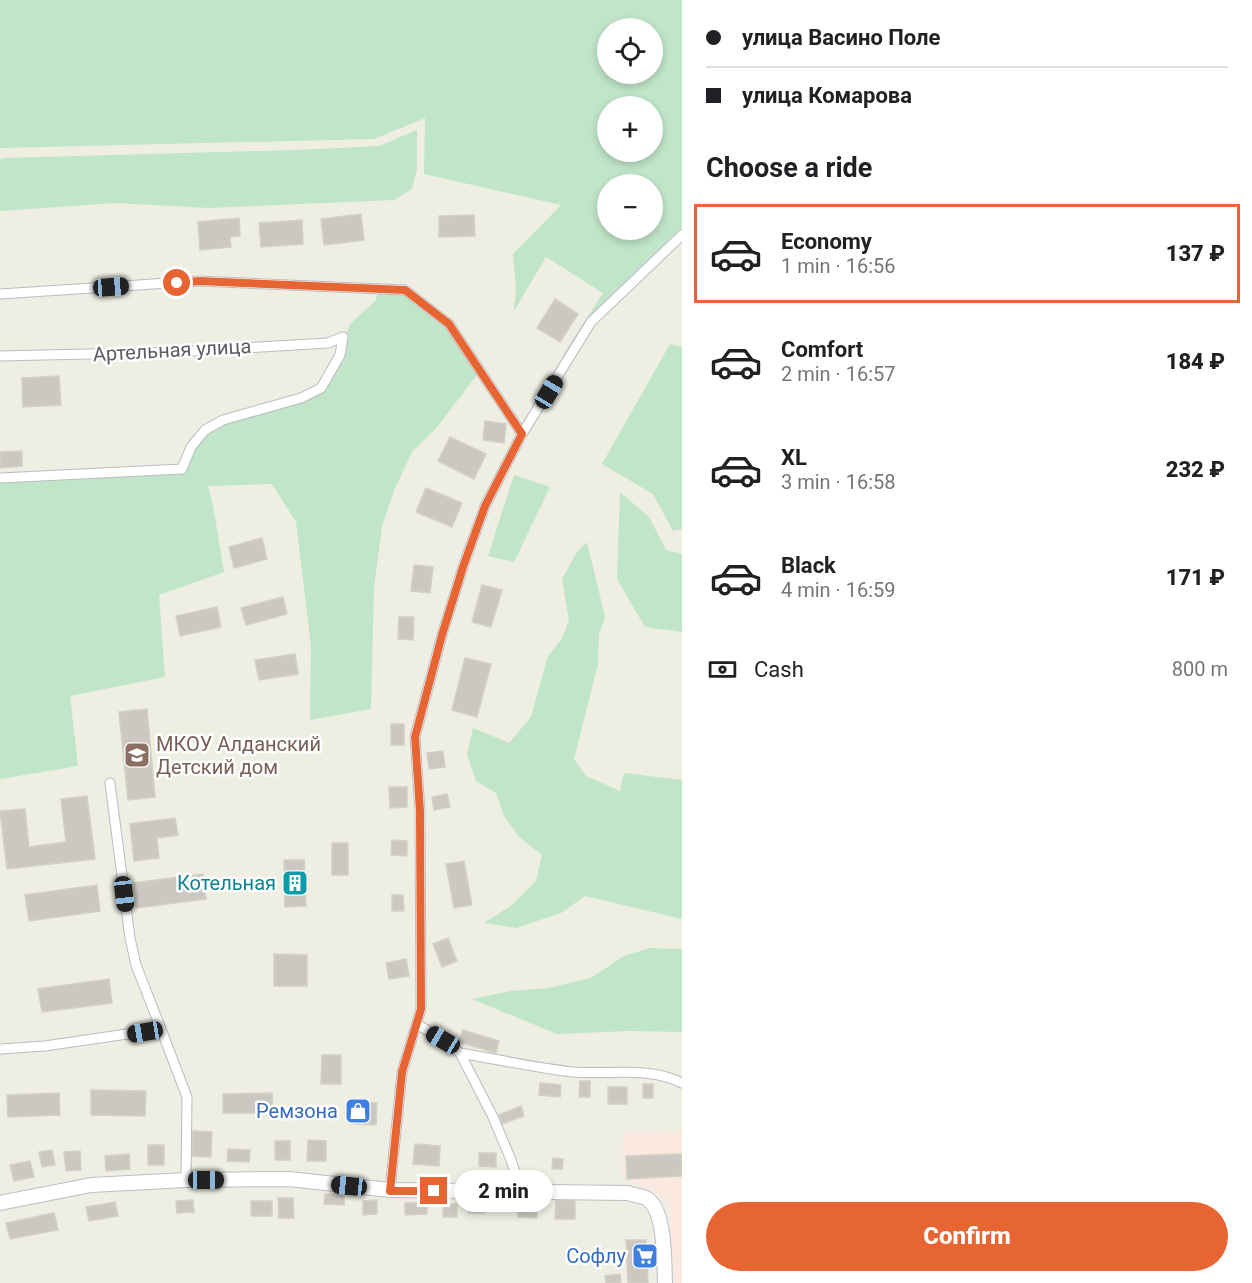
<!DOCTYPE html>
<html lang="en">
<head>
<meta charset="utf-8">
<style>
  body { margin:0; font-family:Roboto,sans-serif; background:#f6f6f6; color:#202124; height:100vh; display:flex; flex-direction:column; font-size:22px; white-space:nowrap }
  * { box-sizing:border-box; margin:0 }
  p { font-size:20px; color:#757577 }
  .icon { flex:none; width:33px; height:33px; fill:none; stroke:currentColor; stroke-width:2; stroke-linecap:round; stroke-linejoin:round }
  .map { position:relative; flex:1; overflow:hidden }
  .side { display:flex; flex-direction:column; background:#fff; width:570px }
  .side>* { flex:none }
  .hud { display:grid; align-content:center; height:132px; padding:0 24px; background:#fff }
  .tools { position:absolute; left:597px; top:18px; display:grid; gap:12px }
  .tools a { display:grid; place-items:center; width:66px; height:66px; border-radius:50%; background:#fff; box-shadow:0 3px 9px #0003; font-size:30px }
  .end { position:absolute; width:27px; height:27px; margin:-14px; border:8px solid #e66532; background:#fff; box-shadow:0 0 0 3px #fff }
  .from { border-radius:50% }
  .bubble { position:absolute; height:42px; border-radius:21px; background:#fff; box-shadow:0 3px 9px #0003; font-size:20px; font-weight:800; line-height:42px; text-align:center }
  .car { position:absolute; width:18px; height:36px; margin:-18px -9px; border-radius:8px; box-shadow:0 0 4px 2px #0007; background:linear-gradient(#222 24%,#8ab4d8 0 40%,#222 0 76%,#8ab4d8 0 86%,#222 0) }
  .hud b { display:flex; align-items:center; gap:21px; height:57px; font-size:22px }
  .hud b+b { border-top:2px solid #e0e0e0 }
  .hud i { width:15px; height:15px; background:#202124 }
  ul { padding:0; list-style:none }
  li { display:flex; align-items:center; gap:18px; height:99px; margin:0 12px 9px; padding:0 12px; border:3px solid transparent; border-radius:0px }
  li div { flex:1 }
  li b { display:block; font-size:22px }
  li em { font-style:normal; font-weight:800 }
  li.active { border-color:#e66532 }
  li>.icon { width:54px; height:54px; stroke-width:1.5 }
  h2 { padding:0 24px; font-size:27px; line-height:72px }
  .pay { display:flex; align-items:center; gap:15px; height:66px; padding:0 24px; font-size:22px }
  .pay p { margin-inline-start:auto }
  .cta { display:flex; gap:12px; margin-top:auto; padding:12px 24px }
  .cta a { flex:1; height:69px; border-radius:36px; background:#e66532; color:#fff; font-size:24px; font-weight:800; line-height:69px; text-align:center }
  main { display:flex; flex:1; min-height:0 }
  .map>svg:first-child { display:block }
  .medical { fill:#fbe8e0 }
  .green { fill:#c0e5c8; fill-rule:evenodd }
  .building { fill:#cac8c1; stroke:#d3d1c2; stroke-width:1.5 }
  .lines { fill:none; stroke-linecap:round; stroke-linejoin:round }
  .street-casing { stroke:#bbbcc2; stroke-width:11 }
  .secondary-casing { stroke:#bcbdc4; stroke-width:16 }
  .street { stroke:#fff; stroke-width:9 }
  .secondary { stroke:#fff; stroke-width:14 }
  .route { stroke:#e66532; stroke-width:8 }
  .labels { text-anchor:middle; dominant-baseline:central; stroke-width:5; stroke-linejoin:round; paint-order:stroke }
  .street-label { font-size:20px; fill:#5c5d64; stroke:#fff }
  .education-label { font-size:20px; fill:#785e54; stroke:#fff; text-anchor:start }
  .culture-label { font-size:20px; fill:#0d838f; stroke:#fff; text-anchor:end }
  .shop-label { font-size:20px; fill:#366cbe; stroke:#fff; text-anchor:end }
</style>
</head>
<body>
<main>
<div class="map">
<svg width="682" height="1283" viewBox="0 0 682 1283">
  <rect width="100%" height="100%" fill="#eeeee3"/>
  <path class="medical" d="M682,1131V1283H674L669,1200L623,1177L624,1133Z"/>
  <path class="green" d="M0,0H682V235L591,322L570,361L563,355L603,293L546,257L514,311L516,287L513,254L561,205L424,174L425,118L374,139L0,148ZM608,28H652V74H608ZM608,106H652V152H608ZM608,184H652V230H608Z
    M417,130V169L412,189L394,200L209,208L116,203L0,211V159L4,158L297,150L379,146Z
    M380,289L405,290L449,324L480,371L437,427L412,452L395,488L382,526L374,588L371,709L310,720L311,646L296,522L272,484L208,486L213,505L224,572L159,595L165,677L70,696L78,766L0,779V478L182,469L205,430L321,388L351,323L375,301Z
    M670,344L682,347V529L673,531L653,494L602,464Z
    M514,475L550,487L514,562L488,556Z
    M620,492L649,517L666,550L682,554V632L645,627L617,579Z
    M587,542L605,617L599,634L598,664L574,759L586,776L620,791L624,773L682,780V919L585,896L561,913L516,928L484,923L512,905L536,881L542,855L519,837L504,816L496,793L476,781L467,755L473,728L509,743L531,717L548,656L562,639L569,620L562,579L577,552Z
    M650,948L682,949V1032L630,1031L557,1034L472,999L511,991L549,988L591,978L624,956Z"/>
  <path class="building" d="M361,214L364,240L324,245L321,219Z
    M474,215L475,236L439,237V216Z
    M239,218L240,236L230,237L231,247L200,250L198,222Z
    M302,220L303,244L261,247L259,223Z
    M555,299L578,314L560,342L537,328Z
    M59,376L61,405L23,407L22,378Z
    M485,421L506,424L504,443L483,440Z
    M450,437L486,454L474,479L438,461Z
    M22,451V466L0,468V452Z
    M426,488L462,503L452,527L416,512Z
    M262,538L267,559L234,568L229,547Z
    M414,565L433,567L430,593L411,591Z
    M482,585L502,590L491,627L472,622Z
    M283,597L287,614L246,625L241,608Z
    M217,607L221,627L180,636L176,616Z
    M399,617H414L413,640L398,639Z
    M295,654L298,674L259,680L255,660Z
    M465,658L491,664L477,717L452,710Z
    M147,709L155,797L128,800L119,712Z
    M391,724H404V745H391Z
    M443,751L445,767L429,769L427,753Z
    M389,787H407V807L390,808Z
    M447,794L450,807L434,810L432,797Z
    M87,796L95,859L7,869L0,811L25,809L29,847L66,842L61,799Z
    M175,818L178,835L157,838L159,858L134,861L130,824Z
    M392,840L407,841V856L391,855Z
    M332,843H348V875H332Z
    M284,860H304L306,906L285,907Z
    M464,861L472,905L454,908L446,864Z
    M203,874L206,899L136,908L133,883Z
    M97,885L100,911L29,921L25,895Z
    M392,895H403L404,911H392Z
    M448,938L457,961L442,967L433,944Z
    M274,954L307,955V986H274Z
    M406,959L409,976L389,979L386,963Z
    M109,979L112,1003L42,1012L38,989Z
    M463,1030L499,1041L496,1053L459,1042Z
    M322,1055H341V1084H321Z
    M580,1081H590V1097H579Z
    M540,1083L561,1085L560,1097L539,1095Z
    M643,1084H653V1098H643Z
    M608,1087H627V1104H608Z
    M91,1090L146,1091L145,1116L91,1115Z
    M59,1093L60,1115L8,1117L7,1095Z
    M272,1093L273,1113H223V1094Z
    M355,1101L377,1103L376,1125L354,1124Z
    M521,1106L524,1116L502,1124L499,1115Z
    M193,1131L212,1132L211,1157L192,1156Z
    M308,1140L326,1141V1161H307Z
    M275,1141H290V1160H275Z
    M415,1144L440,1146L439,1166L413,1164Z
    M148,1145H164V1165H148Z
    M228,1149L250,1150L249,1162L227,1161Z
    M52,1150L55,1165L42,1167L39,1152Z
    M80,1151L81,1170L66,1171L64,1152Z
    M479,1153H496V1167L479,1166Z
    M129,1154L130,1169L106,1171L105,1156Z
    M682,1154V1176L627,1179L626,1156Z
    M553,1158L563,1159L562,1169H552Z
    M30,1161L34,1177L14,1181L10,1165Z
    M325,1194H344V1205L324,1204Z
    M278,1198H293L294,1218H279Z
    M193,1200L194,1212L177,1213L176,1201Z
    M377,1200V1214L363,1215V1201Z
    M556,1200L575,1201V1219H555Z
    M251,1201H272V1216H251Z
    M115,1202L118,1216L89,1221L86,1207Z
    M427,1202V1214L405,1215V1203Z
    M469,1202H485V1213H469Z
    M518,1202H537V1218L518,1217Z
    M443,1204H457V1217H443Z
    M54,1213L58,1230L10,1239L6,1223Z
    M626,1240H646L648,1283H628Z
    M620,1274L621,1283H606L605,1276Z"/>
  <g class="lines">
    <g class="street-casing">
      <path id="street" d="M0,294L199,281L405,290L449,324L522,434
        M0,356L176,352L328,343L343,337
        M0,478L182,469L191,447L205,430L223,420L301,398L321,388L340,355L343,337
        M417,1024L443,1040L460,1053L493,1117L511,1160L521,1191
        M161,1029L187,1097L186,1180
        M0,1049L45,1046L161,1029L136,965L130,938L110,783
        M460,1053C497,1059 535,1068 573,1072C609,1075 649,1066 682,1083
        M390,1190L402,1072L421,1009L420,811L415,737L442,635L463,567L485,506L522,434L591,322L682,235"/>
    </g>
    <g class="secondary-casing">
      <path id="secondary" d="M0,1203L91,1185L186,1180L289,1179L390,1190L628,1193C633,1195 641,1196 646,1198C666,1209 664,1263 665,1283"/>
    </g>
    <use href="#street" class="street"/>
    <use href="#secondary" class="secondary"/>
  </g>
  <g class="lines">
    <path class="route" d="M177,283L199,281L405,290L449,324L522,434L485,506L463,567L442,635L415,737L420,811L421,1009L402,1072L390,1191H434"/>
  </g>
  <defs>
    <g id="school-square" transform="scale(1.35)"><rect x="-9" y="-9" width="18" height="18" rx="4" fill="#8d6e63" stroke="#fff"/><path d="M0-5L7-2L0 1L-7-2ZM-4 1L0 2.5L4 1V4Q0 6-4 4Z" fill="#fff"/></g>
    <g id="building-square" transform="scale(1.35)"><rect x="-9" y="-9" width="18" height="18" rx="4" fill="#0f9aa8" stroke="#fff"/><path d="M-4-6H4V6H1V3H-1V6H-4ZM-2.5-4.3h1.7v1.8h-1.7ZM.8-4.3h1.7v1.8H.8ZM-2.5-1h1.7V.8h-1.7ZM.8-1h1.7V.8H.8Z" fill="#fff"/></g>
    <g id="shop-square" transform="scale(1.35)"><rect x="-9" y="-9" width="18" height="18" rx="4" fill="#3f7fe0" stroke="#fff"/><path d="M-5-2.5h2.3a2.7 3.5 0 0 1 5.4 0H5L5.5 6h-11ZM-1.5-2.5h3a1.5 2.3 0 0 0-3 0Z" fill="#fff"/></g>
    <g id="supermarket-square" transform="scale(1.35)"><rect x="-9" y="-9" width="18" height="18" rx="4" fill="#3f7fe0" stroke="#fff"/><path d="M-6-5.5h2.5l.6 2H6L4.5 2H-2.5L-4.4-4H-6ZM-1.5 3.2a1.3 1.3 0 1 0 .1 0ZM3 3.2a1.3 1.3 0 1 0 .1 0Z" fill="#fff"/></g>
  </defs>
  <g fill-rule="evenodd">
    <use href="#school-square" x="137" y="755"/>
    <use href="#building-square" x="295" y="883"/>
    <use href="#shop-square" x="358" y="1111"/>
    <use href="#supermarket-square" x="645" y="1256"/>
  </g>
  <g class="labels">
    <g class="street-label">
      <text transform="translate(172 350) rotate(-3)">Артельная улица</text>
    </g>
    <g class="education-label">
      <text x="156" y="744">МКОУ Алданский<tspan x="156" dy="23">Детский дом</tspan></text>
    </g>
    <g class="culture-label">
      <text x="276" y="883">Котельная</text>
    </g>
    <g class="shop-label">
      <text x="338" y="1111">Ремзона</text>
      <text x="626" y="1256">Софлу</text>
    </g>
  </g>
</svg>
<div class="tools">
<a><svg class="icon" aria-label="locate" viewBox="0 0 24 24"><circle cx="12" cy="12" r="6"/><path d="M12 2v4M12 18v4M2 12h4M18 12h4"/></svg></a>
<a>+</a>
<a>−</a>
</div>
<i class="end from" style="left:177px;top:283px"></i>
<i class="end" style="left:434px;top:1191px"></i>
<div class="bubble" style="left:454px;top:1170px;width:99px">2 min</div>
<i class="car" style="left:111px;top:287px;rotate:86deg"></i>
<i class="car" style="left:549px;top:392px;rotate:31deg"></i>
<i class="car" style="left:124px;top:894px;rotate:173deg"></i>
<i class="car" style="left:145px;top:1032px;rotate:260deg"></i>
<i class="car" style="left:443px;top:1040px;rotate:300deg"></i>
<i class="car" style="left:206px;top:1180px;rotate:90deg"></i>
<i class="car" style="left:349px;top:1186px;rotate:276deg"></i>
</div>
<section class="side">
<div class="hud">
<b><i class="from"></i>улица Васино Поле</b>
<b><i></i>улица Комарова</b>
</div>
<h2>Choose a ride</h2>
<ul>
<li class="active"><svg class="icon" aria-label="car" viewBox="0 0 24 24"><path d="M5 17H2v-5l4-1 3-4h7l3 4 3 1v5h-3M9 17h6M6 11h13"/><circle cx="7" cy="17" r="2"/><circle cx="17" cy="17" r="2"/></svg><div><b>Economy</b><p>1 min · 16:56</p></div><em>137 ₽</em></li>
<li><svg class="icon" aria-label="car" viewBox="0 0 24 24"><path d="M5 17H2v-5l4-1 3-4h7l3 4 3 1v5h-3M9 17h6M6 11h13"/><circle cx="7" cy="17" r="2"/><circle cx="17" cy="17" r="2"/></svg><div><b>Comfort</b><p>2 min · 16:57</p></div><em>184 ₽</em></li>
<li><svg class="icon" aria-label="car" viewBox="0 0 24 24"><path d="M5 17H2v-5l4-1 3-4h7l3 4 3 1v5h-3M9 17h6M6 11h13"/><circle cx="7" cy="17" r="2"/><circle cx="17" cy="17" r="2"/></svg><div><b>XL</b><p>3 min · 16:58</p></div><em>232 ₽</em></li>
<li><svg class="icon" aria-label="car" viewBox="0 0 24 24"><path d="M5 17H2v-5l4-1 3-4h7l3 4 3 1v5h-3M9 17h6M6 11h13"/><circle cx="7" cy="17" r="2"/><circle cx="17" cy="17" r="2"/></svg><div><b>Black</b><p>4 min · 16:59</p></div><em>171 ₽</em></li>
</ul>
<div class="pay"><svg class="icon" aria-label="cash" viewBox="0 0 24 24"><path d="M3 7h18v10H3z"/><circle cx="12" cy="12" r="2"/></svg>Cash<p>800 m</p></div>
<div class="cta"><a>Confirm</a></div>
</section>
</main>
</body>
</html>
